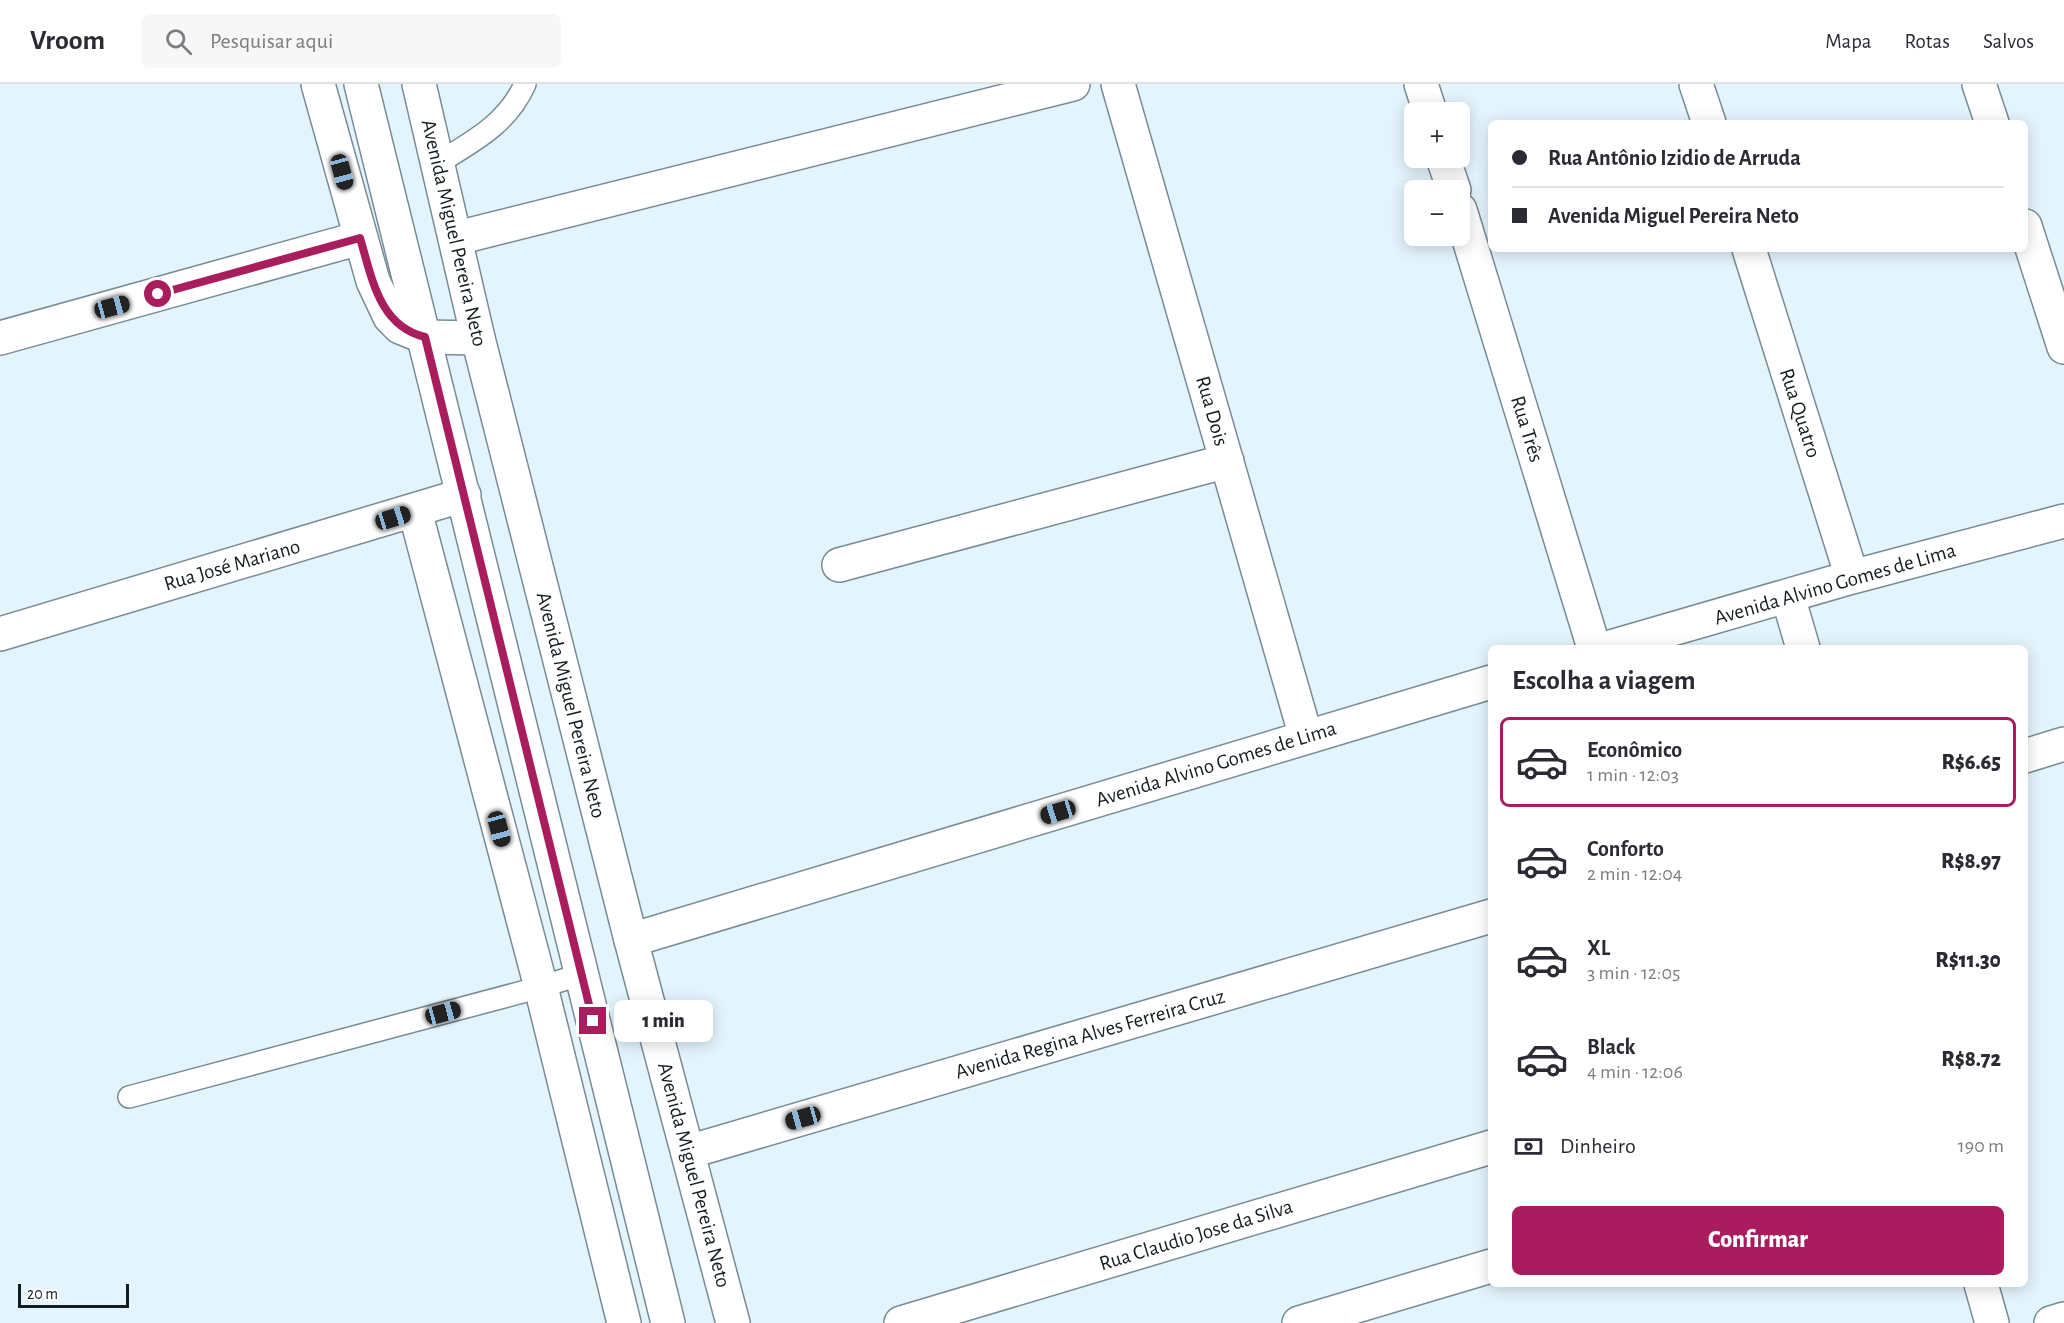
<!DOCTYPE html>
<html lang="pt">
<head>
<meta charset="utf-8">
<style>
  body { margin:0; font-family:"Alegreya Sans",sans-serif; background:#f7f7f7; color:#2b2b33; height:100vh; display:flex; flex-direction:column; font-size:22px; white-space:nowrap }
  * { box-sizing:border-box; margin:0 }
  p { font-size:20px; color:#7c7c81 }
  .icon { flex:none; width:33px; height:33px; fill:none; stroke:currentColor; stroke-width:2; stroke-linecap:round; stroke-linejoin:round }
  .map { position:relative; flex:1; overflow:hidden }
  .drawer { position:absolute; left:1488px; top:561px; width:540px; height:642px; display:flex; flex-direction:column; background:#fff; border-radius:9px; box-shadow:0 3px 15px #0003 }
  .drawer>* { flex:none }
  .hud { position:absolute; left:1488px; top:36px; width:540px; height:132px; border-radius:9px; box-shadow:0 3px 15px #0003; display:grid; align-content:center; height:132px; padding:0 24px; background:#fff }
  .buttons { position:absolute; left:1404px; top:18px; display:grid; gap:12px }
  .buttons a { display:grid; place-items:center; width:66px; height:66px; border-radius:9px; background:#fff; box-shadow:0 3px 15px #0003; font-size:30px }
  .scale { position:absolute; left:18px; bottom:15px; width:111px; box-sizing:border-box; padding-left:6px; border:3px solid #151c20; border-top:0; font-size:16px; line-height:21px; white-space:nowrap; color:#151c20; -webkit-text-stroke:4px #fff; paint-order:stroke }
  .end { position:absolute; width:27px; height:27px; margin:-14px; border:8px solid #a91d5f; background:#fff; box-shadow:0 0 0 3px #fff }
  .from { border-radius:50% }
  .bubble { position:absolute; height:42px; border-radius:9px; background:#fff; box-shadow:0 3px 15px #0003; font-size:20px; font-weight:800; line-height:42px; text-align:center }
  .car { position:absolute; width:18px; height:36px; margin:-18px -9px; border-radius:8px; box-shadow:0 0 4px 2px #0007; background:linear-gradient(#222 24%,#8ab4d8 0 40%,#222 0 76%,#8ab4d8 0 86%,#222 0) }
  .hud b { display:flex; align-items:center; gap:21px; height:57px; font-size:22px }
  .hud b+b { border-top:2px solid #e1e1e2 }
  .hud i { width:15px; height:15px; background:#2b2b33 }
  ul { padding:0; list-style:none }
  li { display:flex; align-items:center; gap:18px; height:90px; margin:0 12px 9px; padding:0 12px; border:3px solid transparent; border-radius:9px }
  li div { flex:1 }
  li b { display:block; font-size:22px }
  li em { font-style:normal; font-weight:800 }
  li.on { border-color:#a91d5f }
  li>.icon { width:54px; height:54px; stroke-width:1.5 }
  h2 { padding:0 24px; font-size:27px; line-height:72px }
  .pay { display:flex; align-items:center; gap:15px; height:66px; padding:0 24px; font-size:22px }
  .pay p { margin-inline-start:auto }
  .button { display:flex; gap:12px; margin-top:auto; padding:12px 24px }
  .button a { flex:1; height:69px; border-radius:9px; background:#a91d5f; color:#fff; font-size:24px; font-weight:800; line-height:69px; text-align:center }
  header { display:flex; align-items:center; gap:36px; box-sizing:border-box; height:84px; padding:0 30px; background:#fff; border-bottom:2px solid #e1e1e2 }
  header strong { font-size:28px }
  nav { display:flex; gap:33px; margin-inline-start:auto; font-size:21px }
  .search { width:420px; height:54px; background:#f7f7f7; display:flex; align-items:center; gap:15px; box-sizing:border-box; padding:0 21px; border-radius:9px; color:#7c7c81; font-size:22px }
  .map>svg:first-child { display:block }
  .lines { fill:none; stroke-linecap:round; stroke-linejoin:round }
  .service-casing { stroke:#788b95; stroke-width:24 }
  .minor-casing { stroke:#788b95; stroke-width:36 }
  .secondary-casing { stroke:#788b95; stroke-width:36 }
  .service { stroke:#fff; stroke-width:21 }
  .minor { stroke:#fff; stroke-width:33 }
  .secondary { stroke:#fff; stroke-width:33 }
  .route { stroke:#a91d5f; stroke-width:8 }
  .labels { text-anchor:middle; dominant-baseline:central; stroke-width:6; stroke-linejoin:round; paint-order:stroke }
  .street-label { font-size:21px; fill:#151c20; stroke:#fff }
</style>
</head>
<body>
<header>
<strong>Vroom</strong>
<div class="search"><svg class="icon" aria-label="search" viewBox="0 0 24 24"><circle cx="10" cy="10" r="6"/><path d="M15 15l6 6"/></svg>Pesquisar aqui</div>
<nav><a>Mapa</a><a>Rotas</a><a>Salvos</a></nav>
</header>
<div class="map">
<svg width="2064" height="1239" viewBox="0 0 2064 1239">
  <rect width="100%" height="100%" fill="#e4f4fd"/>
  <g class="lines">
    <g class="service-casing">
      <path id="service" d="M438,79C474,57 508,39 525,0
        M129,1013L541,903L582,890"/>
    </g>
    <g class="minor-casing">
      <path id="minor" d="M318,0L373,197L390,233L400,243L425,253L478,254
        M1118,0L1306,653
        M1421,0L1430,28
        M1696,0L1709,39
        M1979,0L1992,39
        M1443,74L1454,106
        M1460,126L1594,564
        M2025,142L2064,263
        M457,154L1073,0
        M1749,165L1852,493
        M0,254L360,154
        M415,427L541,903L624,1239
        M839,481L1227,377
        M1788,513L1803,564
        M0,550L464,411
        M1607,564L1852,493L2064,437
        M2025,672L2064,660
        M631,856L1491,598
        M688,1068L1491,832
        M1981,1200L1992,1239
        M901,1239L1491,1063
        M1299,1239L1491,1182
        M2051,1239L2064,1235"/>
    </g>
    <g class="secondary-casing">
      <path id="secondary" d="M361,0L668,1239
        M419,0L478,254L631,856L733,1239"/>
    </g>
    <use href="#service" class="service"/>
    <use href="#minor" class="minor"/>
    <use href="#secondary" class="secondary"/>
  </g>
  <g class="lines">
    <path class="route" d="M158,210L360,154C372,194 379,242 425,253L593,937"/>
  </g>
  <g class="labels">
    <g class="street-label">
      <text transform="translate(454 149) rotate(77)">Avenida Miguel Pereira Neto</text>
      <text transform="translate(1212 327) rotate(74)">Rua Dois</text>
      <text transform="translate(1800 329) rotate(72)">Rua Quatro</text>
      <text transform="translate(1527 345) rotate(73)">Rua Três</text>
      <text transform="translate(232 481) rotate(-16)">Rua José Mariano</text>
      <text transform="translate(1835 500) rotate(-16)">Avenida Alvino Gomes de Lima</text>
      <text transform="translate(571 621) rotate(76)">Avenida Miguel Pereira Neto</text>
      <text transform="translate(1216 680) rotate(-17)">Avenida Alvino Gomes de Lima</text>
      <text transform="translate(1090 950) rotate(-16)">Avenida Regina Alves Ferreira Cruz</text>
      <text transform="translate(694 1091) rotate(75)">Avenida Miguel Pereira Neto</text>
      <text transform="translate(1196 1151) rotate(-17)">Rua Claudio Jose da Silva</text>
    </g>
  </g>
</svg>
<div class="buttons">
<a>+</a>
<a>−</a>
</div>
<div class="scale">20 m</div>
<i class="end from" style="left:158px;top:210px"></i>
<i class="end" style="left:593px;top:937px"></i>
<div class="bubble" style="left:614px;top:916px;width:99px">1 min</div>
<i class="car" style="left:342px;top:88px;rotate:165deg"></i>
<i class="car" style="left:112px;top:223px;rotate:75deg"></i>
<i class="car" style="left:393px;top:434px;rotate:73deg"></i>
<i class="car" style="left:1058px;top:728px;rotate:253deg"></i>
<i class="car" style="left:499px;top:745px;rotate:165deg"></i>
<i class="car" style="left:443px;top:929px;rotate:75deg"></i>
<i class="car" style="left:803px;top:1034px;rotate:254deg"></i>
<div class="hud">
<b><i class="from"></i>Rua Antônio Izidio de Arruda</b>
<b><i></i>Avenida Miguel Pereira Neto</b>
</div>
<section class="drawer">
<h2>Escolha a viagem</h2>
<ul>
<li class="on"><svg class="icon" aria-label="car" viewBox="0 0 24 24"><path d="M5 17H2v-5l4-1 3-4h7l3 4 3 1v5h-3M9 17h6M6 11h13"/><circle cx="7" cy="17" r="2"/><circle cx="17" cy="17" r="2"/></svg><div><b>Econômico</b><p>1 min · 12:03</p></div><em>R$6.65</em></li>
<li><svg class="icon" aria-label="car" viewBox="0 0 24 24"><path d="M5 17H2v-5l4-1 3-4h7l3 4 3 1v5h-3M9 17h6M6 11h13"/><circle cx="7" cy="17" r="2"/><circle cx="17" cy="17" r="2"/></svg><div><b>Conforto</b><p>2 min · 12:04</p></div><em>R$8.97</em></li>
<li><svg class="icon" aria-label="car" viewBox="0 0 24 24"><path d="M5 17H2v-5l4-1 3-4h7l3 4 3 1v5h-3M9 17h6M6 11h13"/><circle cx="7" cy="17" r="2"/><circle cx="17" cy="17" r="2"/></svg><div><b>XL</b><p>3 min · 12:05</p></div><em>R$11.30</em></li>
<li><svg class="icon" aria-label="car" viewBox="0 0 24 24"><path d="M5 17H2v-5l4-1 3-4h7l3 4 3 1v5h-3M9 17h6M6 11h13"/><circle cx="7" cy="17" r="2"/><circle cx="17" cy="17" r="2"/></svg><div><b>Black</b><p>4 min · 12:06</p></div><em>R$8.72</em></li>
</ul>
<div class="pay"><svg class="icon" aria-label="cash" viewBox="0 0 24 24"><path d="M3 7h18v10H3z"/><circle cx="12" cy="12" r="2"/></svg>Dinheiro<p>190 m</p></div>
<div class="button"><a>Confirmar</a></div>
</section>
</div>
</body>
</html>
